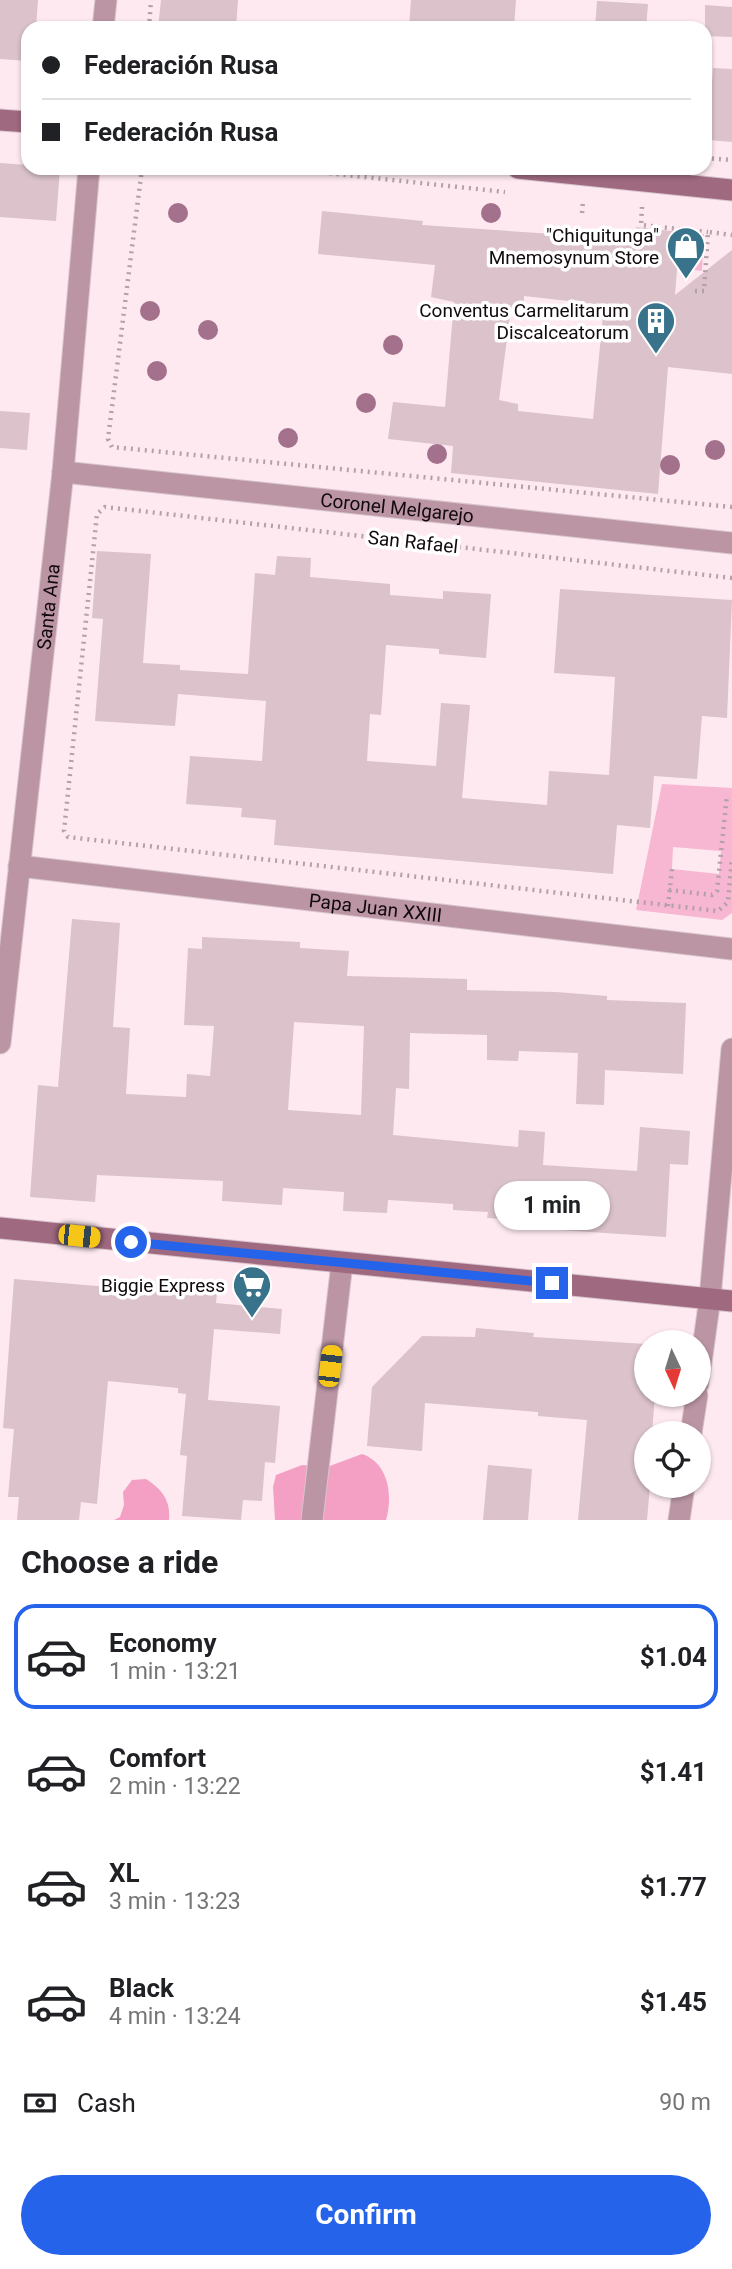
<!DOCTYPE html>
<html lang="en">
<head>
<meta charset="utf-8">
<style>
  body { margin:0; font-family:Roboto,sans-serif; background:#f2f2f2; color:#202124; height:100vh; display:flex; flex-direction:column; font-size:26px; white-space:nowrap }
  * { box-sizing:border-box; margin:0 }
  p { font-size:23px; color:#757577 }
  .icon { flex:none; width:38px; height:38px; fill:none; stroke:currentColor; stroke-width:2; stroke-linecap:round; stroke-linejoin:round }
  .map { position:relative; height:1520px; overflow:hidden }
  .panel { display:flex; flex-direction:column; background:#fff; flex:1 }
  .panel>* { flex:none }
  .banner { position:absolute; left:21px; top:21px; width:691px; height:154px; border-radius:21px; box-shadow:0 2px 5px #0004; display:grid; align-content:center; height:154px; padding:0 21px; background:#fff }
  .needle { width:46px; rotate:176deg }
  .controls { position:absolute; left:634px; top:1330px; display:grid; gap:14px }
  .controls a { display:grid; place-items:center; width:77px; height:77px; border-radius:50%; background:#fff; box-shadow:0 2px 5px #0004; font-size:35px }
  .end { position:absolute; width:32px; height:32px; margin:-16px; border:9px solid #2563eb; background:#fff; box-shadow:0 0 0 4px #fff }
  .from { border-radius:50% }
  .bubble { position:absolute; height:49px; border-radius:24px; background:#fff; box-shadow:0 2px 5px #0004; font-size:23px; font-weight:700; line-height:49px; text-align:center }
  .car { position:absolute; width:21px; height:42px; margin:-21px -10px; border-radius:9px; box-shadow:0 0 5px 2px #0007; background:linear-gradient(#f5c518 24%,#345 0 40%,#f5c518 0 76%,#345 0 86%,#f5c518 0) }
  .banner b { display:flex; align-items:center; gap:24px; height:66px; font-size:26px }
  .banner b+b { border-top:2px solid #e0e0e0 }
  .banner i { width:18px; height:18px; background:#202124 }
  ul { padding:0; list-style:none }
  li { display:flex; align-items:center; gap:21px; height:105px; margin:0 14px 10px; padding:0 7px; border:4px solid transparent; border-radius:21px }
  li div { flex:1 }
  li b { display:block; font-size:26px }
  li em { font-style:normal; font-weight:700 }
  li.active { border-color:#2563eb }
  li>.icon { width:63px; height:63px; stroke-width:1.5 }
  h2 { padding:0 21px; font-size:32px; line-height:84px }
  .pay { display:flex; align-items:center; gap:18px; height:77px; padding:0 21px; font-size:26px }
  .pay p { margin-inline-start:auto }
  .primary-button { display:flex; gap:14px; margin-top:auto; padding:14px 21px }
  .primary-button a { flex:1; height:80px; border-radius:42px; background:#2563eb; color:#fff; font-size:28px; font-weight:700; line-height:80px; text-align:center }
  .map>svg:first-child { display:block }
  .green { fill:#f7b6d1; fill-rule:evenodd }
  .forest { fill:#f49fc4 }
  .building { fill:#dbc2cb; fill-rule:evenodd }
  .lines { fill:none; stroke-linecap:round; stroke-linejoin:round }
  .street-casing { stroke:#d8c5cd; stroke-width:23 }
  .secondary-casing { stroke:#d8c5cd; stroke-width:23 }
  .path { stroke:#b2a1a8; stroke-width:4.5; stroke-dasharray:2 5; stroke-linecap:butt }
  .street { stroke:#bb95a4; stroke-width:21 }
  .secondary { stroke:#9f6980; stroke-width:21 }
  .tree { fill:#a3718b }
  .route { stroke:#2563eb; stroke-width:9 }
  .labels { text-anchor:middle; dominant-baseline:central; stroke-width:7; stroke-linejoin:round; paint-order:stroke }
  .poi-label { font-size:19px; fill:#11090d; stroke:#fff; text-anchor:end }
  .street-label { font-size:19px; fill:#11090d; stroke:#fff }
</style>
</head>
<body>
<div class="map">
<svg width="732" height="1520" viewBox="0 0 732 1520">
  <rect width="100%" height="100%" fill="#fee9f1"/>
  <path class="green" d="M680,232L704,234L702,271L677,268Z
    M662,784L732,788V913L722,920L636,910ZM673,847L721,851L719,874L672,869Z"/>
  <path class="forest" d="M362,1454C389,1463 393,1496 386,1520H275L273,1487L276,1475L302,1465L327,1467Z
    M146,1479C162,1489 171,1501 169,1520H114L120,1517L124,1505L123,1492L132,1480Z"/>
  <path class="building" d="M0,0H38L36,28H28V61L0,59Z
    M161,0H238L236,28H158Z
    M411,0H516L514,28H409Z
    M597,1L648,4L646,28H595Z
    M705,5L732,7V37L705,36Z
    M713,68L732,69V142L708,140Z
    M0,163L28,165V168H60L56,221L0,217Z
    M322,211L423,221L422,225L582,236L635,243L636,227L680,232L675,295L732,250V374L668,367L658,494L451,473L453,446L388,439L393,402L445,407L454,302L431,297L435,265L318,254ZM524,296L604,305L593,419L518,411V404L499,400L511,308L524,310Z
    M0,411L30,413L27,450L0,448Z
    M97,551L151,554L143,663L180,665V670L248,674L255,573L275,575L277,556L311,558L310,577L390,584V595L443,599V591L491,594L486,658L439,654V649L386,645L381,715L370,714L367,761L436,766L441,703L470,705L462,798L547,805L549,771L609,775L615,677L554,673L560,589L732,600L727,718L702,716L697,779L654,776L650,828L617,825L613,874L274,845L276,820L241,817L242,808L186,804L190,756L262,761L266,701L178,694L175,726L95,721L103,619L92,618Z
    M72,919L120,923L113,1027L130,1028L126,1094L186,1097L187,1074L210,1076L214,1026L184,1025L188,948L202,949V937L300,942V948L349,951L347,976L467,979V990L556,992L607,996V1000L686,1003L683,1074L605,1070L604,1105L576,1104L578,1053L519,1051L518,1061L487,1060V1035L410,1033L409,1089L396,1088L393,1135L518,1147L519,1130L545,1132L543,1165L637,1171L640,1127L690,1131L688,1165L670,1164L666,1237L544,1229L545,1222L487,1218L488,1212L453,1210V1204L388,1200L387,1213L343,1211L344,1192L283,1188L282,1205L222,1201L223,1181L97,1175L95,1202L30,1197L38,1085L58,1087ZM294,1022L364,1026L361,1115L288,1110Z
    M14,1279L156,1291V1283L181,1285L180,1289L217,1292L216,1303L282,1309L280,1334L214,1329L208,1400L280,1406L275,1463L265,1462L262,1501L243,1500L241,1520L182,1516L187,1456L180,1455L186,1394L178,1393V1388L108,1381L97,1504L81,1502L79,1520H17L19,1497H8L14,1429L3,1428Z
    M476,1328L534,1333L533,1337L646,1344V1395H655L652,1433H646V1486H650L647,1520H578L587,1420L538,1416V1412L425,1403L422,1451L367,1446L372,1387L422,1336L475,1337Z
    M488,1465L532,1469L528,1520H483Z"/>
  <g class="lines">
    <g class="street-casing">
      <g id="street">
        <path d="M103,28L106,0"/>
        <path id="s1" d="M63,472L732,543"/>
        <path id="s2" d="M19,866L732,949"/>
        <path id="s3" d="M0,1043L63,472L89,168"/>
        <path d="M698,1384L710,1298L732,1049"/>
        <path d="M691,1433L697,1395"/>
        <path d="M312,1520L342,1263"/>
        <path d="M679,1520L684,1486"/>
      </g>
    </g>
    <g class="secondary-casing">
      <path id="secondary" d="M0,120L28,122
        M518,168L732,190
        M0,1228L732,1301"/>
    </g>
    <path class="path" d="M149,28L151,0
      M705,158L732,160
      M142,168L108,439L112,447L732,507
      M281,168L505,192
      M642,207L641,225L708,232
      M582,213L583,201
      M695,291H704L708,232L732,235
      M732,578L105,507L97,514L64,831L68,837L718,911L728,902L732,858
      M669,890L712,895L717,891L727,795
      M668,906L672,869"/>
    <use href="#street" class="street"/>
    <use href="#secondary" class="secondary"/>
  </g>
  <g class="tree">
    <circle cx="178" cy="213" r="10"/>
    <circle cx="491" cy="213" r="10"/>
    <circle cx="150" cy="311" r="10"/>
    <circle cx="208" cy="330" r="10"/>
    <circle cx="393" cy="345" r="10"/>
    <circle cx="157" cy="371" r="10"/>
    <circle cx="366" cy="403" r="10"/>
    <circle cx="288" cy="438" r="10"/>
    <circle cx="715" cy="450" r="10"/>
    <circle cx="437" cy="454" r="10"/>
    <circle cx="670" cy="465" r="10"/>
  </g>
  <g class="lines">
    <path class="route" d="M131,1242L552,1283"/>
  </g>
  <defs>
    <g id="shop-pin" transform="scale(2.0125)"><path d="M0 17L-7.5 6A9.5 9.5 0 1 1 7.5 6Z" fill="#38738b" stroke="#fff"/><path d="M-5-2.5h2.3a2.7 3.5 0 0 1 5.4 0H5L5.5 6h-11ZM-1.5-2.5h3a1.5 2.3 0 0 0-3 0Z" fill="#fff"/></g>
    <g id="building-pin" transform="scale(2.0125)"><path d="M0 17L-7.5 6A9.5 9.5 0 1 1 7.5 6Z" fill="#38738b" stroke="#fff"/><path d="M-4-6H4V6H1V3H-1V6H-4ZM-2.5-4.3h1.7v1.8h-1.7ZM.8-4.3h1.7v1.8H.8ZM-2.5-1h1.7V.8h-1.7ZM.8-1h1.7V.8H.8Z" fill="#fff"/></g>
    <g id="supermarket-pin" transform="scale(2.0125)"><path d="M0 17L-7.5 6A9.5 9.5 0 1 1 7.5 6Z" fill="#38738b" stroke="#fff"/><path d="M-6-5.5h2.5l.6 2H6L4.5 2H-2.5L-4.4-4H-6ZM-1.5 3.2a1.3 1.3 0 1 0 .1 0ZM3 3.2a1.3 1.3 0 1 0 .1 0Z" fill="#fff"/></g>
  </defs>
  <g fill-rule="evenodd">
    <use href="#shop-pin" x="686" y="246"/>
    <use href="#building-pin" x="656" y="321"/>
    <use href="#supermarket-pin" x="252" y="1285"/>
  </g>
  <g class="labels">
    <g class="poi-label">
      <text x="659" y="235">"Chiquitunga"<tspan x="659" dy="22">Mnemosynum Store</tspan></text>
      <text x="629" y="310">Conventus Carmelitarum<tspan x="629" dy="22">Discalceatorum</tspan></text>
      <text x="225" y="1285">Biggie Express</text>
    </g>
    <g class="street-label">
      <text stroke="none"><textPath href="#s1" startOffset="336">Coronel Melgarejo</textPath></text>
      <text transform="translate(413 542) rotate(6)">San Rafael</text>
      <text stroke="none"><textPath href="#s3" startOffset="439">Santa Ana</textPath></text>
      <text stroke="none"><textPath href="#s2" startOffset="359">Papa Juan XXIII</textPath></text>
    </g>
  </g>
</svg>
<div class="controls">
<a><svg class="needle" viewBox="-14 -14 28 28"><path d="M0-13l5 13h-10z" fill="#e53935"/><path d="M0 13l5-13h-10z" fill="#757577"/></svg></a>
<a><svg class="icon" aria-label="locate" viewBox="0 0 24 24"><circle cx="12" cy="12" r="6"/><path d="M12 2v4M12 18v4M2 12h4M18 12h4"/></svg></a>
</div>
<i class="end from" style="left:131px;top:1242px"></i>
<i class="end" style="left:552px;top:1283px"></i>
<div class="bubble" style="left:494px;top:1181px;width:116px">1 min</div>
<i class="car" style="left:79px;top:1236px;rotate:96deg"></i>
<i class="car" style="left:330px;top:1366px;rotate:7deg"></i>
<div class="banner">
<b><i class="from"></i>Federación Rusa</b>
<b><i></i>Federación Rusa</b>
</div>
</div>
<section class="panel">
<h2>Choose a ride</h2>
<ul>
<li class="active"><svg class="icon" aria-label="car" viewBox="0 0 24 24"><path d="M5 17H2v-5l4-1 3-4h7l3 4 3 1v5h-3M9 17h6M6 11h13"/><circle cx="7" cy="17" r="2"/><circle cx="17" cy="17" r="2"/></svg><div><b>Economy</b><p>1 min · 13:21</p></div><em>$1.04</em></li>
<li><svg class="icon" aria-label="car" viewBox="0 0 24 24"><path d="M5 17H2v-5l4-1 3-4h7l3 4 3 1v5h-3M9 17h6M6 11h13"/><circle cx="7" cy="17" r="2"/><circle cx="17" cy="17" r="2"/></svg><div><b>Comfort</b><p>2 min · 13:22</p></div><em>$1.41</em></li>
<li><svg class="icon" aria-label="car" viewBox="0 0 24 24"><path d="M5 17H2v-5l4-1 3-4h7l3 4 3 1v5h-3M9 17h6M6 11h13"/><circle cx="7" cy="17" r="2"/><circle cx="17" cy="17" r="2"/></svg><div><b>XL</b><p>3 min · 13:23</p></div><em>$1.77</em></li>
<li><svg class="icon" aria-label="car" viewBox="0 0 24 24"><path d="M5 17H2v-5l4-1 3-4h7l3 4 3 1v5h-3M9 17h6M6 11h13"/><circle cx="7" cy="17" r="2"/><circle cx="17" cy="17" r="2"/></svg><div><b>Black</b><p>4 min · 13:24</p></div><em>$1.45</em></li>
</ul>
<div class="pay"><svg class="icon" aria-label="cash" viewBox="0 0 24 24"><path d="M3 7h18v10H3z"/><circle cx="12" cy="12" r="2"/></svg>Cash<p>90 m</p></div>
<div class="primary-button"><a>Confirm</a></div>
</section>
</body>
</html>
